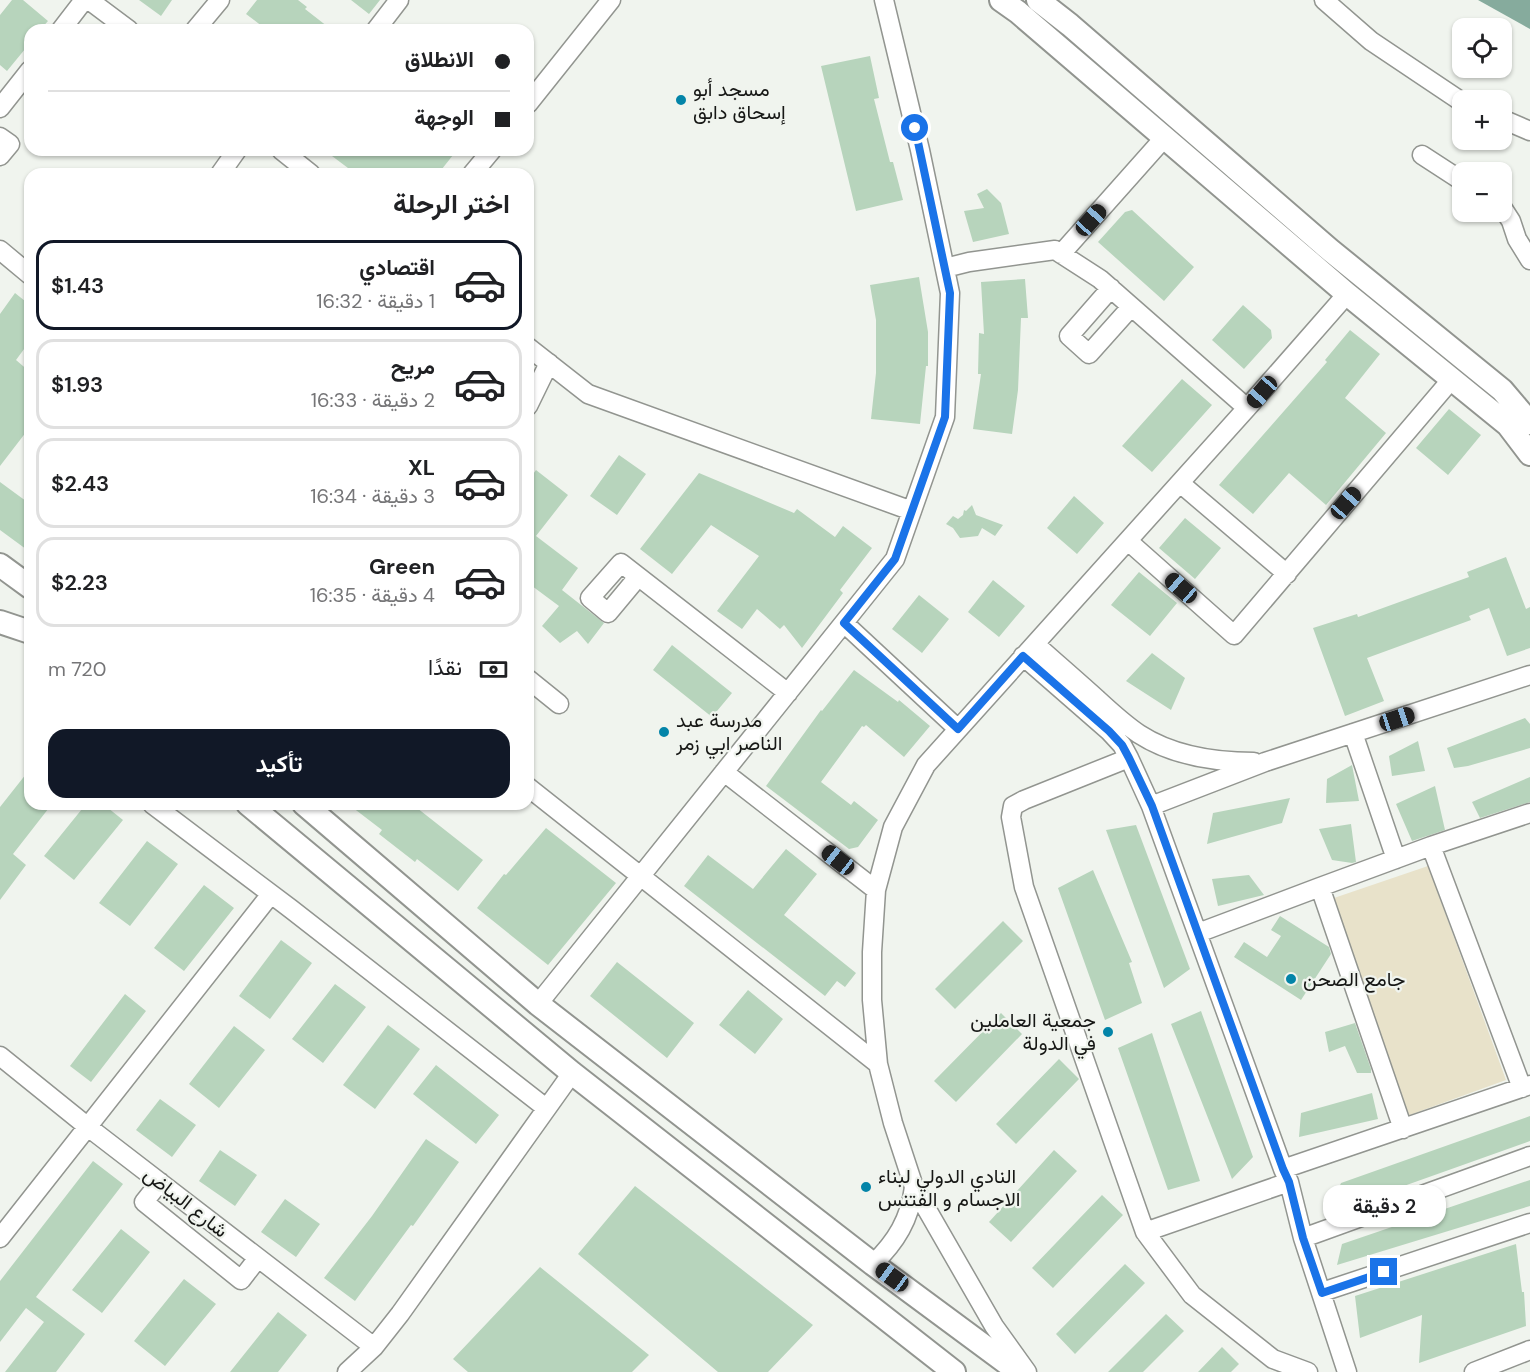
<!DOCTYPE html>
<html lang="ar">
<head>
<meta charset="utf-8">
<style>
  body { margin:0; font-family:"DM Sans",Vazirmatn,sans-serif; background:#f2f2f2; color:#202124; direction:rtl; height:100vh; display:flex; flex-direction:column; font-size:22px; white-space:nowrap }
  * { box-sizing:border-box; margin:0 }
  p { font-size:20px; color:#757577 }
  .icon { flex:none; width:33px; height:33px; fill:none; stroke:currentColor; stroke-width:2; stroke-linecap:round; stroke-linejoin:round }
  .map { position:relative; flex:1; overflow:hidden; direction:ltr }
  .details { position:absolute; left:24px; top:168px; width:510px; height:642px; display:flex; flex-direction:column; background:#fff; border-radius:18px; box-shadow:0 2px 4px #0004; direction:rtl }
  .details>* { flex:none }
  .hud { position:absolute; left:24px; top:24px; width:510px; height:132px; border-radius:18px; box-shadow:0 2px 4px #0004; direction:rtl; display:grid; align-content:center; height:132px; padding:0 24px; background:#fff }
  .fabs { position:absolute; left:1452px; top:18px; display:grid; gap:12px }
  .fabs a { display:grid; place-items:center; width:60px; height:60px; border-radius:12px; background:#fff; box-shadow:0 2px 4px #0004; font-size:30px }
  .end { position:absolute; width:27px; height:27px; margin:-14px; border:8px solid #1a73e8; background:#fff; box-shadow:0 0 0 3px #fff }
  .from { border-radius:50% }
  .bubble { position:absolute; height:42px; border-radius:18px; background:#fff; box-shadow:0 2px 4px #0004; font-size:20px; font-weight:600; line-height:42px; text-align:center; direction:rtl }
  .car { position:absolute; width:18px; height:36px; margin:-18px -9px; border-radius:8px; box-shadow:0 0 4px 2px #0007; background:linear-gradient(#222 24%,#8ab4d8 0 40%,#222 0 76%,#8ab4d8 0 86%,#222 0) }
  .hud b { display:flex; align-items:center; gap:21px; height:57px; font-size:22px }
  .hud b+b { border-top:2px solid #e0e0e0 }
  .hud i { width:15px; height:15px; background:#202124 }
  ul { padding:0; list-style:none }
  li { display:flex; align-items:center; gap:18px; height:90px; margin:0 12px 9px; padding:0 12px; border:3px solid #e0e0e0; border-radius:18px }
  li div { flex:1 }
  li b { display:block; font-size:22px }
  li em { font-style:normal; font-weight:600 }
  li.current { border-color:#111827 }
  li>.icon { width:54px; height:54px; stroke-width:1.5 }
  h2 { padding:0 24px; font-size:27px; line-height:72px }
  .pay { display:flex; align-items:center; gap:15px; height:66px; padding:0 24px; font-size:22px }
  .pay p { margin-inline-start:auto }
  .primary-button { display:flex; gap:12px; margin-top:auto; padding:12px 24px }
  .primary-button a { flex:1; height:69px; border-radius:18px; background:#111827; color:#fff; font-size:24px; font-weight:600; line-height:69px; text-align:center }
  .map>svg:first-child { display:block }
  .green { fill:#e8e2ca }
  .water { fill:#86ab9d }
  .building { fill:#b7d4bc }
  .lines { fill:none; stroke-linecap:round; stroke-linejoin:round }
  .minor-casing { stroke:#929590; stroke-width:21 }
  .major-casing { stroke:#929590; stroke-width:26 }
  .minor { stroke:#fff; stroke-width:18 }
  .major { stroke:#fff; stroke-width:22 }
  .route { stroke:#1a73e8; stroke-width:8 }
  .poi-dot { fill:#0384a8; stroke:#f0f4ee; stroke-width:2 }
  .labels { text-anchor:middle; dominant-baseline:central; stroke-width:4.5; stroke-linejoin:round; paint-order:stroke }
  .poi-label { font-size:20px; fill:#161715; stroke:#f0f4ee; text-anchor:start }
  .street-label { font-size:20px; fill:#161715; stroke:#f0f4ee }
</style>
</head>
<body>
<div class="map">
<svg width="1530" height="1372" viewBox="0 0 1530 1372">
  <rect width="100%" height="100%" fill="#f0f4ee"/>
  <path class="green" d="M1428,866L1506,1080L1404,1117L1334,898Z"/>
  <path class="water" d="M1478,0H1530V29Z"/>
  <path class="building" d="M12,0H23L48,21L40,30H30V43L7,71L0,65V15Z
    M139,0H172L161,16Z
    M257,0H298L307,7L305,9L332,30H267L246,14Z
    M351,0H380L369,14Z
    M870,56L879,98L874,99L890,162H893L903,200L856,211L821,66Z
    M324,150H457L438,174H356Z
    M987,189L1001,203L1009,234L973,242L964,211L984,208L977,194Z
    M1132,210L1194,267L1164,301L1098,242L1125,212Z
    M919,277L928,332V366H926L920,424L871,419L876,373V320L870,285Z
    M1025,279L1028,318H1021L1018,390L1012,434L973,429L981,374H978L979,333L984,334L981,282Z
    M15,293L30,305V341L16,360L30,372V427L0,466V314Z
    M1243,305L1271,330L1272,338L1244,369L1212,340Z
    M1350,330L1380,354L1345,398L1386,433L1326,505L1289,473L1253,514L1219,485L1327,362L1325,360Z
    M1182,379L1212,405L1152,472L1122,446Z
    M1449,409L1481,435L1448,475L1416,448Z
    M619,455L646,474L617,515L590,496Z
    M536,470L568,495L536,536L578,568L562,590L604,623L588,644L577,631L560,643L542,626L559,606L528,583V481Z
    M699,473L794,513L797,509L835,537L843,526L872,548L840,590L843,593L802,648L784,625L780,629L757,609L742,629L717,611L759,556L711,525L672,574L640,549Z
    M0,482L30,504V552L0,530Z
    M1074,496L1104,523L1077,554L1047,528Z
    M972,505L976,515L1003,525L995,536L982,528L978,536L960,538L953,528L946,524L953,516L958,519L963,515L964,510L966,511Z
    M1185,518L1221,548L1195,579L1159,548Z
    M1506,557L1526,609L1530,607V648L1507,656L1489,608L1469,616L1471,620L1367,658L1384,701L1345,716L1313,628L1357,614L1358,617L1405,600L1469,577L1467,572Z
    M1139,572L1177,603L1150,636L1111,605Z
    M993,580L1025,606L999,637L968,612Z
    M919,595L949,619L922,653L892,629Z
    M672,645L732,693L712,717L653,670Z
    M1152,653L1185,678L1171,710L1126,681Z
    M854,670L898,702L899,700L930,726L904,757L866,725L864,727L862,726L821,782L851,805L854,801L878,820L858,847L849,849L766,786L821,710L822,711Z
    M1525,718L1530,724V748L1468,766L1454,768L1447,748Z
    M1418,741L1425,771L1392,776L1389,756Z
    M1352,765L1359,801L1326,803L1327,779Z
    M30,769V804H52L13,854L26,865L0,900V807Z
    M1530,777V802L1480,818L1472,802Z
    M1435,786L1445,830L1412,841L1396,804Z
    M1290,798L1282,823L1207,844L1213,813Z
    M86,804H103L123,820L74,880L44,856Z
    M348,804H412L483,860L458,891L417,859L415,862L379,834L382,830Z
    M1351,824L1356,862L1352,863L1332,860L1319,829Z
    M1136,825L1190,969L1164,988L1106,830Z
    M546,828L616,883L548,965L477,908L504,874L506,875Z
    M147,841L178,864L130,926L99,903Z
    M786,849L817,874L784,915L856,973L845,987L837,981L825,996L684,886L708,855L753,889Z
    M1093,870L1132,962L1129,963L1142,1003L1105,1020L1058,888Z
    M1249,875L1264,895L1218,906L1212,879Z
    M204,885L234,908L184,971L154,948Z
    M1280,916L1329,947L1331,954L1301,1000L1234,957L1244,942L1267,957L1281,936L1271,930Z
    M1003,921L1023,941L955,1009L935,989Z
    M281,940L312,963L270,1019L239,996Z
    M617,962L694,1023L667,1058L590,996Z
    M335,984L366,1007L323,1063L292,1039Z
    M748,990L783,1019L755,1054L719,1025Z
    M125,994L146,1011L91,1082L70,1066Z
    M1201,1011L1253,1157L1232,1179L1171,1024Z
    M1001,1013L1022,1034L956,1102L934,1081Z
    M1355,1023L1371,1069V1073H1357L1345,1046L1329,1052L1325,1032Z
    M388,1025L420,1049L375,1109L343,1085Z
    M234,1026L265,1050L219,1108L189,1084Z
    M1152,1033L1200,1181L1168,1190L1118,1048Z
    M1059,1059L1079,1079L1016,1144L996,1124Z
    M436,1065L499,1115L476,1144L413,1094Z
    M1372,1093L1378,1119L1299,1137L1301,1113Z
    M160,1099L196,1125L172,1157L136,1130Z
    M1530,1116V1141L1328,1213L1341,1183Z
    M426,1139L459,1162L413,1226L411,1225L355,1301L324,1278L372,1216Z
    M220,1150L257,1175L235,1206L199,1181Z
    M1054,1150L1077,1171L1011,1242L989,1222Z
    M93,1161L123,1184L36,1297L85,1334L56,1372H5L44,1322L26,1308L0,1342V1281Z
    M1530,1180V1206L1337,1265L1342,1244Z
    M635,1186L813,1325L768,1372H718L578,1254Z
    M1102,1195L1123,1215L1053,1288L1032,1268Z
    M285,1199L320,1224L296,1257L261,1232Z
    M121,1229L150,1252L102,1313L72,1290Z
    M1516,1244L1522,1292H1524L1526,1326L1419,1363L1422,1315L1360,1338L1355,1296Z
    M1125,1264L1145,1283L1075,1354L1056,1334Z
    M540,1267L649,1355L632,1372H468L453,1359Z
    M184,1279L216,1304L165,1366L134,1341Z
    M278,1312L307,1335L278,1372H230Z
    M1166,1314L1184,1331L1143,1372H1108Z
    M1222,1347L1239,1364L1231,1372H1198Z"/>
  <g class="lines">
    <g class="minor-casing">
      <path id="minor" d="M89,0L129,30
        M1324,0L1371,41L1462,102
        M61,30L84,0
        M195,30L220,0
        M376,30L399,0
        M528,104L611,0
        M0,108L30,70
        M1502,119L1530,131
        M0,137L10,144L0,156
        M281,150L311,174
        M1422,155L1462,181
        M220,174L237,150
        M472,174L492,150
        M1502,207L1511,221L1517,239L1530,260
        M0,250L30,275
        M1061,254L1165,137
        M945,268L969,262L1055,250L1100,279L1247,408
        M1111,288L1069,336L1089,354L1131,307
        M528,347L588,394L912,511
        M528,406L549,363
        M1180,483L1287,574
        M1128,541L1234,635L1451,380
        M638,577L608,613L590,598L621,563L788,693
        M844,623L958,729
        M1035,644C1055,662 1076,680 1097,699C1110,711 1124,724 1139,734C1173,756 1214,762 1254,762
        M1023,656L1109,731L1122,745L1129,758L1151,806L1283,1169L1289,1182L1303,1238L1347,1372
        M528,679L559,704
        M1353,733L1396,859
        M1129,758L1024,800L1013,806L1011,817L1024,887L1145,1232L1192,1295L1273,1359L1308,1372
        M724,772L876,890
        M528,787L878,1064
        M152,804L291,909L546,1108
        M1151,806L1265,762L1530,675
        M1431,846L1530,813
        M1198,933L1320,887
        M538,1004L895,559L945,417L950,293L920,150L884,0
        M0,1056L88,1127L374,1347
        M1403,1129L1320,887L1431,846L1522,1088
        M1283,1169L1530,1085
        M160,1182L144,1202L241,1280L258,1258
        M1145,1232L1289,1182
        M0,1238L271,894
        M1303,1238L1530,1156
        M873,1264C896,1242 910,1219 914,1187
        M1322,1292L1530,1223
        M347,1372L374,1347L400,1314L572,1073
        M1027,1372L994,1326L914,1187L893,1123L878,1064L872,1000V952L876,890L893,827L926,765L1247,408L1347,294
        M1474,1372L1530,1350"/>
    </g>
    <g class="major-casing">
      <path id="major" d="M1001,0L1018,12L1347,294L1508,425L1530,454
        M1038,0L1070,25L1330,250L1502,390L1530,423
        M0,565L30,587
        M0,622L30,632
        M248,804L572,1073L954,1372
        M304,804L538,1004L873,1264L1019,1372"/>
    </g>
    <use href="#minor" class="minor"/>
    <use href="#major" class="major"/>
  </g>
  <g class="lines">
    <path class="route" d="M915,128L950,293L945,417L895,559L844,623L958,729L1023,656L1109,731L1122,745L1129,758L1152,806L1283,1169L1289,1182L1303,1238L1322,1293L1384,1272"/>
  </g>
  <g class="poi-dot">
    <circle cx="681" cy="100" r="6"/>
    <circle cx="664" cy="732" r="6"/>
    <circle cx="1291" cy="979" r="6"/>
    <circle cx="1108" cy="1032" r="6"/>
    <circle cx="866" cy="1187" r="6"/>
  </g>
  <g class="labels">
    <g class="poi-label">
      <text x="693" y="89">مسجد أبو<tspan x="693" dy="23">إسحاق دابق</tspan></text>
      <text x="676" y="720">مدرسة عبد<tspan x="676" dy="23">الناصر ابي زمر</tspan></text>
      <text x="1303" y="979">جامع الصحن</text>
      <text x="1096" y="1020" text-anchor="end">جمعية العاملين<tspan x="1096" dy="23">في الدولة</tspan></text>
      <text x="878" y="1176">النادي الدولي لبناء<tspan x="878" dy="23">الاجسام و الفتنس</tspan></text>
    </g>
    <g class="street-label">
      <text transform="translate(186 1202) rotate(38)">شارع البياض</text>
    </g>
  </g>
</svg>
<div class="fabs">
<a><svg class="icon" aria-label="locate" viewBox="0 0 24 24"><circle cx="12" cy="12" r="6"/><path d="M12 2v4M12 18v4M2 12h4M18 12h4"/></svg></a>
<a>+</a>
<a>−</a>
</div>
<i class="end from" style="left:915px;top:128px"></i>
<i class="end" style="left:1384px;top:1272px"></i>
<div class="bubble" style="left:1323px;top:1185px;width:123px">2 دقيقة</div>
<i class="car" style="left:1091px;top:220px;rotate:42deg"></i>
<i class="car" style="left:1262px;top:392px;rotate:221deg"></i>
<i class="car" style="left:1346px;top:503px;rotate:41deg"></i>
<i class="car" style="left:1181px;top:588px;rotate:311deg"></i>
<i class="car" style="left:1397px;top:719px;rotate:72deg"></i>
<i class="car" style="left:838px;top:860px;rotate:308deg"></i>
<i class="car" style="left:892px;top:1277px;rotate:306deg"></i>
<div class="hud">
<b><i class="from"></i>الانطلاق</b>
<b><i></i>الوجهة</b>
</div>
<section class="details">
<h2>اختر الرحلة</h2>
<ul>
<li class="current"><svg class="icon" aria-label="car" viewBox="0 0 24 24"><path d="M5 17H2v-5l4-1 3-4h7l3 4 3 1v5h-3M9 17h6M6 11h13"/><circle cx="7" cy="17" r="2"/><circle cx="17" cy="17" r="2"/></svg><div><b>اقتصادي</b><p>1 دقيقة · 16:32</p></div><em>$1.43</em></li>
<li><svg class="icon" aria-label="car" viewBox="0 0 24 24"><path d="M5 17H2v-5l4-1 3-4h7l3 4 3 1v5h-3M9 17h6M6 11h13"/><circle cx="7" cy="17" r="2"/><circle cx="17" cy="17" r="2"/></svg><div><b>مريح</b><p>2 دقيقة · 16:33</p></div><em>$1.93</em></li>
<li><svg class="icon" aria-label="car" viewBox="0 0 24 24"><path d="M5 17H2v-5l4-1 3-4h7l3 4 3 1v5h-3M9 17h6M6 11h13"/><circle cx="7" cy="17" r="2"/><circle cx="17" cy="17" r="2"/></svg><div><b>XL</b><p>3 دقيقة · 16:34</p></div><em>$2.43</em></li>
<li><svg class="icon" aria-label="car" viewBox="0 0 24 24"><path d="M5 17H2v-5l4-1 3-4h7l3 4 3 1v5h-3M9 17h6M6 11h13"/><circle cx="7" cy="17" r="2"/><circle cx="17" cy="17" r="2"/></svg><div><b>Green</b><p>4 دقيقة · 16:35</p></div><em>$2.23</em></li>
</ul>
<div class="pay"><svg class="icon" aria-label="cash" viewBox="0 0 24 24"><path d="M3 7h18v10H3z"/><circle cx="12" cy="12" r="2"/></svg>نقدًا<p>720 m</p></div>
<div class="primary-button"><a>تأكيد</a></div>
</section>
</div>
</body>
</html>
